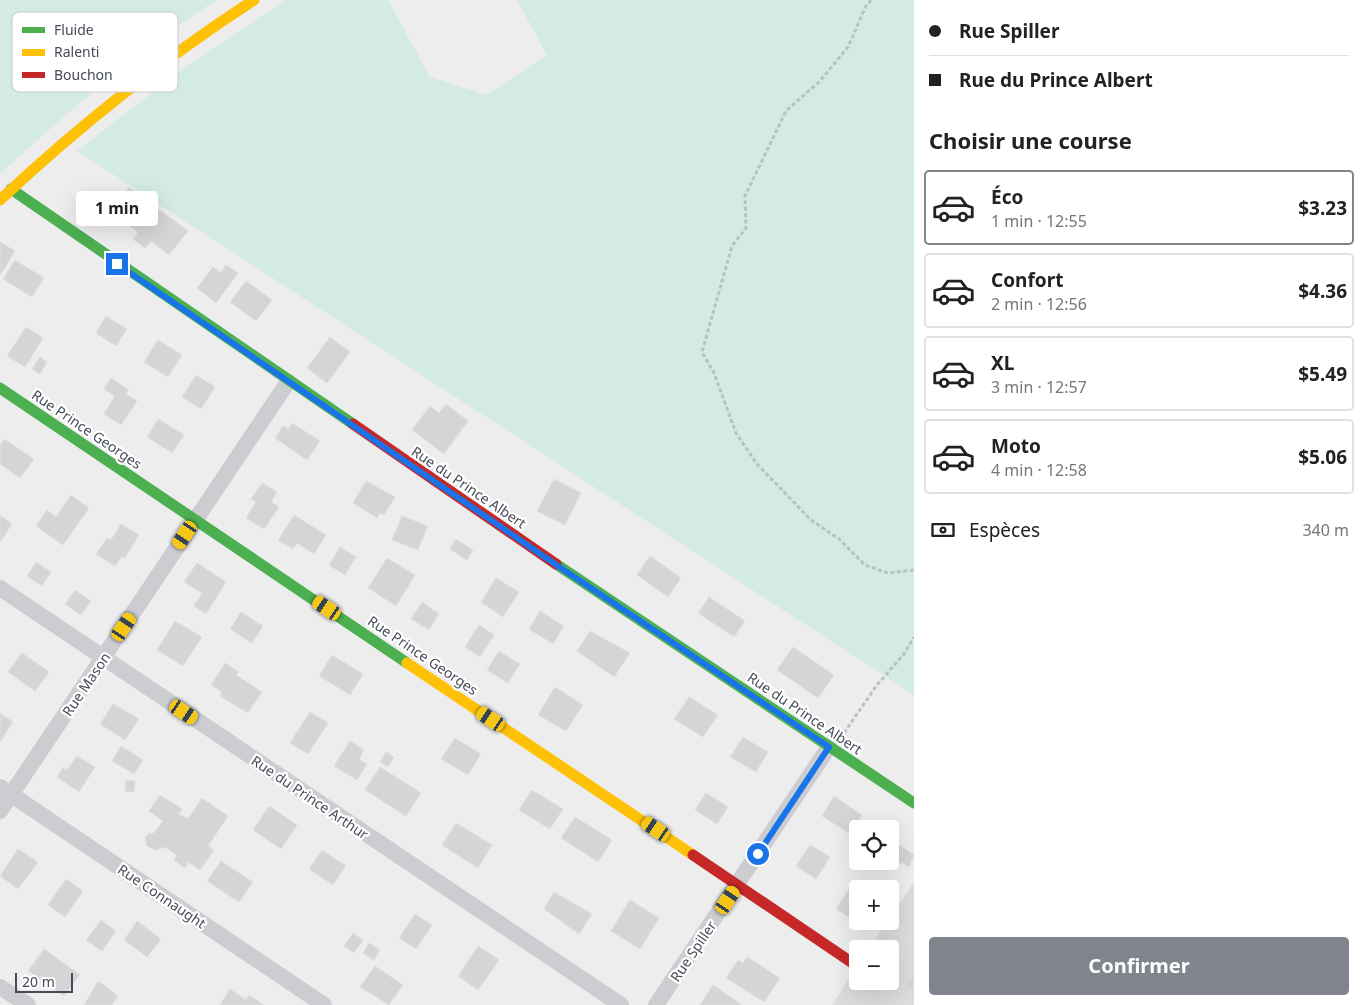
<!DOCTYPE html>
<html lang="fr">
<head>
<meta charset="utf-8">
<style>
  body { margin:0; font-family:"Noto Sans",sans-serif; background:#f6f6f6; color:#222; height:100vh; display:flex; flex-direction:column; font-size:19px; white-space:nowrap }
  * { box-sizing:border-box; margin:0 }
  p { font-size:16px; color:#767676 }
  .icon { flex:none; width:28px; height:28px; fill:none; stroke:currentColor; stroke-width:2; stroke-linecap:round; stroke-linejoin:round }
  .map { position:relative; flex:1; overflow:hidden }
  .panel { display:flex; flex-direction:column; background:#fff; width:450px }
  .panel>* { flex:none }
  .guide { display:grid; align-content:center; height:110px; padding:0 15px; background:#fff }
  .fabs { position:absolute; left:849px; top:820px; display:grid; gap:10px }
  .fabs a { display:grid; place-items:center; width:50px; height:50px; border-radius:5px; background:#fff; box-shadow:0 5px 20px #0002; font-size:25px }
  .scale { position:absolute; left:15px; bottom:12px; width:58px; box-sizing:border-box; padding-left:5px; border:2px solid #464b57; border-top:0; font-size:14px; line-height:18px; white-space:nowrap; color:#464b57; -webkit-text-stroke:4px #fff; paint-order:stroke }
  .end { position:absolute; width:22px; height:22px; margin:-11px; border:6px solid #1a73e8; background:#fff; box-shadow:0 0 0 2px #fff }
  .from { border-radius:50% }
  .bubble { position:absolute; height:35px; border-radius:5px; background:#fff; box-shadow:0 5px 20px #0002; font-size:16px; font-weight:700; line-height:35px; text-align:center }
  .car { position:absolute; width:15px; height:30px; margin:-15px -8px; border-radius:6px; box-shadow:0 0 4px 1px #0007; background:linear-gradient(#f5c518 24%,#345 0 40%,#f5c518 0 76%,#345 0 86%,#f5c518 0) }
  .guide b { display:flex; align-items:center; gap:18px; height:48px; font-size:19px }
  .guide b+b { border-top:1px solid #e0e0e0 }
  .guide i { width:12px; height:12px; background:#222 }
  ul { padding:0; list-style:none }
  li { display:flex; align-items:center; gap:15px; height:75px; margin:0 10px 8px; padding:0 5px; border:2px solid #e0e0e0; border-radius:5px }
  li div { flex:1 }
  li b { display:block; font-size:19px }
  li em { font-style:normal; font-weight:700 }
  li.selected { border-color:#80848c }
  li>.icon { width:45px; height:45px; stroke-width:1.5 }
  h2 { padding:0 15px; font-size:22px; line-height:60px }
  .pay { display:flex; align-items:center; gap:12px; height:55px; padding:0 15px; font-size:19px }
  .pay p { margin-inline-start:auto }
  .primary-button { display:flex; gap:10px; margin-top:auto; padding:10px 15px }
  .primary-button a { flex:1; height:58px; border-radius:5px; background:#80848c; color:#fff; font-size:20px; font-weight:700; line-height:58px; text-align:center }
  main { display:flex; flex:1; min-height:0 }
  .map>svg:first-child { display:block }
  .education { fill:#dbdcdc }
  .green { fill:#d3ebe1 }
  .building { fill:#d5d5d7; stroke:#dedfe0 }
  .lines { fill:none; stroke-linecap:round; stroke-linejoin:round }
  .path { stroke:#b7c2c1; stroke-width:3; stroke-dasharray:4 2.5; stroke-linecap:butt }
  .street { stroke:#cbcdd0; stroke-width:16 }
  .fast { stroke:#4caf50; stroke-width:11 }
  .slow { stroke:#ffc107; stroke-width:11 }
  .jam { stroke:#c62828; stroke-width:11 }
  .route { stroke:#1a73e8; stroke-width:6 }
  .labels { text-anchor:middle; dominant-baseline:central; stroke-width:4.5; stroke-linejoin:round; paint-order:stroke }
  .street-label { font-size:14px; fill:#464b57; stroke:#fff }
  .key { fill:#fff; stroke:#c8c9cd; stroke-width:1 }
  .key-label { font-size:14px; fill:#464b57 }
</style>
</head>
<body>
<main>
<div class="map">
<svg width="914" height="1005" viewBox="0 0 914 1005">
  <rect width="100%" height="100%" fill="#ededed"/>
  <path class="education" d="M914,882V1005H832L857,966L858,981H890V949H869L888,921H890V918Z"/>
  <path class="green" d="M0,0H217C139,49 68,112 0,174Z
    M286,0H388L430,77L487,95L547,55L517,0H914V695L77,151L180,71Z"/>
  <path class="building" d="M129,187L188,231L169,255L151,241L145,248L133,239L138,232L111,212Z
    M0,242L15,251L1,274L0,273Z
    M15,260L44,278L32,297L3,279Z
    M226,265L238,273L216,303L197,288L213,267L221,273Z
    M246,281L272,300L256,321L230,302Z
    M106,316L127,329L116,346L96,333Z
    M26,327L43,338L25,367L7,356Z
    M330,337L350,352L327,383L307,368Z
    M158,340L182,355L168,377L144,362Z
    M40,357L47,362L40,374L32,369Z
    M196,375L215,387L201,409L182,397Z
    M111,378L129,390L126,394L137,401L121,425L104,414L115,396L104,389Z
    M446,404L468,421L444,454L412,430L430,406L439,413Z
    M158,419L184,435L172,453L147,437Z
    M292,423L320,441L307,460L275,438L283,426L288,429Z
    M4,439L34,459L20,478L0,464V445Z
    M554,479L581,493L565,525L537,511Z
    M366,481L395,497L384,515L380,513L377,518L353,503Z
    M262,483L277,492L271,502L279,507L264,529L246,518L256,502L251,499Z
    M71,495L89,508L63,545L36,526L47,510L56,517Z
    M0,515L12,524L0,542Z
    M294,515L326,535L314,554L297,543L293,549L278,540Z
    M402,516L428,526L418,550L392,540Z
    M121,524L139,535L125,558L122,557L115,566L96,554L107,538L111,540Z
    M456,539L473,550L467,560L450,549Z
    M340,547L356,557L345,575L329,565Z
    M650,556L681,578L668,597L637,575Z
    M387,558L415,575L396,606L368,588Z
    M36,562L51,572L42,586L27,576Z
    M197,563L226,582L206,614L194,606L202,593L184,582Z
    M496,578L519,592L503,617L481,602Z
    M75,590L91,601L81,615L65,604Z
    M709,597L745,621L734,637L698,613Z
    M422,602L439,614L429,630L411,619Z
    M540,611L564,626L553,644L529,629Z
    M241,612L263,626L252,643L230,629Z
    M175,621L202,637L183,666L157,650Z
    M479,625L494,635L480,657L465,647Z
    M590,631L630,653L614,677L577,651Z
    M793,647L834,675L818,698L777,670Z
    M499,651L520,664L508,683L487,670Z
    M22,653L49,672L35,691L8,672Z
    M332,655L363,674L350,695L319,676Z
    M225,663L239,672L236,675L262,692L248,713L220,696L222,692L211,685Z
    M555,687L583,705L566,731L538,715Z
    M689,697L718,715L703,737L674,719Z
    M113,704L139,719L125,740L100,724Z
    M310,712L328,723L308,754L290,743Z
    M0,713L13,722L0,742Z
    M743,737L768,752L756,772L730,757Z
    M455,738L481,754L468,775L441,759Z
    M350,741L364,750L359,759L367,764L357,780L334,766Z
    M121,746L143,760L134,774L112,761Z
    M386,752L394,757L388,767L380,762Z
    M77,756L95,767L79,792L57,777L63,767L67,770Z
    M380,767L421,793L406,816L365,790Z
    M126,780L135,781L134,792L125,791Z
    M532,790L563,809L550,829L519,810Z
    M706,793L728,807L717,824L695,810Z
    M160,795L182,809L179,814L188,819L202,798L228,816L208,846L214,850L200,870L188,862L185,868L174,860L177,855L165,847L155,850L147,846L145,838L148,834L154,833L163,821L149,811Z
    M834,796L862,815L850,834L822,816Z
    M269,806L297,825L281,849L253,830Z
    M575,817L612,840L598,862L561,838Z
    M456,823L492,845L478,868L442,845Z
    M890,839L914,855L909,867L901,862L898,867L889,861Z
    M810,845L830,857L816,879L796,866Z
    M18,849L38,862L18,889L0,876Z
    M322,850L346,866L333,885L309,869Z
    M221,861L253,882L239,902L207,881Z
    M66,879L83,891L65,917L48,905Z
    M849,889L858,895V921H873L868,929L836,909Z
    M554,892L592,914L579,934L544,909Z
    M630,900L659,918L640,949L611,931Z
    M415,914L432,925L416,949L399,938Z
    M101,920L116,931L102,951L86,940Z
    M137,921L161,939L147,957L124,940Z
    M353,933L363,940L354,953L344,946Z
    M369,943L380,950L374,960L363,953Z
    M478,946L499,960L478,990L458,976Z
    M44,949L80,975L64,996L28,971Z
    M747,957L780,978L764,1002L726,978L738,960L743,963Z
    M375,966L403,985L389,1005L360,987Z
    M914,973V992L905,987Z
    M98,981L118,996L112,1005H84Z
    M713,985L741,1004L740,1005H700Z
    M230,989L246,1000L249,995L264,1005H220Z"/>
  <g class="lines">
    <path class="path" d="M871,0L866,6L848,47L820,81L786,111L745,196L746,228L732,246L702,352L714,373L736,433L757,464L811,520L839,539L865,565L888,573L914,570
      M844,733L877,685L904,654L914,637"/>
    <path class="street" d="M0,588L621,1005
      M0,787L324,1005
      M0,811L288,382
      M0,987L28,1005
      M656,1005L829,747"/>
    <path class="fast" d="M11,189L353,424
      M0,388L407,663
      M556,564L914,803"/>
    <path class="slow" d="M0,200C79,126 163,59 254,0
      M407,663L693,855"/>
    <path class="jam" d="M353,424L556,564
      M693,855L854,964"/>
  </g>
  <g class="lines">
    <path class="route" d="M117,264L555,564L829,747L758,854"/>
  </g>
  <g class="labels">
    <g class="street-label">
      <text transform="translate(87 429) rotate(34)">Rue Prince Georges</text>
      <text transform="translate(469 487) rotate(34)">Rue du Prince Albert</text>
      <text transform="translate(423 655) rotate(34)">Rue Prince Georges</text>
      <text transform="translate(86 684) rotate(-56)">Rue Mason</text>
      <text transform="translate(805 713) rotate(34)">Rue du Prince Albert</text>
      <text transform="translate(310 797) rotate(34)">Rue du Prince Arthur</text>
      <text transform="translate(162 896) rotate(34)">Rue Connaught</text>
      <text transform="translate(693 951) rotate(-56)">Rue Spiller</text>
    </g>
  </g>
  <rect x="12" y="12" width="166" height="80" rx="8" class="key"/>
  <rect x="22" y="27" width="23" height="6" fill="#4caf50"/>
  <rect x="22" y="49" width="23" height="7" fill="#ffc107"/>
  <rect x="22" y="72" width="23" height="6" fill="#c62828"/>
  <g class="key-label">
    <text x="54" y="35">Fluide</text>
    <text x="54" y="57">Ralenti</text>
    <text x="54" y="80">Bouchon</text>
  </g>
</svg>
<div class="fabs">
<a><svg class="icon" aria-label="locate" viewBox="0 0 24 24"><circle cx="12" cy="12" r="6"/><path d="M12 2v4M12 18v4M2 12h4M18 12h4"/></svg></a>
<a>+</a>
<a>−</a>
</div>
<div class="scale">20 m</div>
<i class="end from" style="left:758px;top:854px"></i>
<i class="end" style="left:117px;top:264px"></i>
<div class="bubble" style="left:76px;top:191px;width:82px">1 min</div>
<i class="car" style="left:185px;top:535px;rotate:214deg"></i>
<i class="car" style="left:327px;top:608px;rotate:304deg"></i>
<i class="car" style="left:124px;top:627px;rotate:34deg"></i>
<i class="car" style="left:184px;top:712px;rotate:124deg"></i>
<i class="car" style="left:491px;top:719px;rotate:304deg"></i>
<i class="car" style="left:656px;top:829px;rotate:304deg"></i>
<i class="car" style="left:728px;top:900px;rotate:34deg"></i>
</div>
<section class="panel">
<div class="guide">
<b><i class="from"></i>Rue Spiller</b>
<b><i></i>Rue du Prince Albert</b>
</div>
<h2>Choisir une course</h2>
<ul>
<li class="selected"><svg class="icon" aria-label="car" viewBox="0 0 24 24"><path d="M5 17H2v-5l4-1 3-4h7l3 4 3 1v5h-3M9 17h6M6 11h13"/><circle cx="7" cy="17" r="2"/><circle cx="17" cy="17" r="2"/></svg><div><b>Éco</b><p>1 min · 12:55</p></div><em>$3.23</em></li>
<li><svg class="icon" aria-label="car" viewBox="0 0 24 24"><path d="M5 17H2v-5l4-1 3-4h7l3 4 3 1v5h-3M9 17h6M6 11h13"/><circle cx="7" cy="17" r="2"/><circle cx="17" cy="17" r="2"/></svg><div><b>Confort</b><p>2 min · 12:56</p></div><em>$4.36</em></li>
<li><svg class="icon" aria-label="car" viewBox="0 0 24 24"><path d="M5 17H2v-5l4-1 3-4h7l3 4 3 1v5h-3M9 17h6M6 11h13"/><circle cx="7" cy="17" r="2"/><circle cx="17" cy="17" r="2"/></svg><div><b>XL</b><p>3 min · 12:57</p></div><em>$5.49</em></li>
<li><svg class="icon" aria-label="car" viewBox="0 0 24 24"><path d="M5 17H2v-5l4-1 3-4h7l3 4 3 1v5h-3M9 17h6M6 11h13"/><circle cx="7" cy="17" r="2"/><circle cx="17" cy="17" r="2"/></svg><div><b>Moto</b><p>4 min · 12:58</p></div><em>$5.06</em></li>
</ul>
<div class="pay"><svg class="icon" aria-label="cash" viewBox="0 0 24 24"><path d="M3 7h18v10H3z"/><circle cx="12" cy="12" r="2"/></svg>Espèces<p>340 m</p></div>
<div class="primary-button"><a>Confirmer</a></div>
</section>
</main>
</body>
</html>
